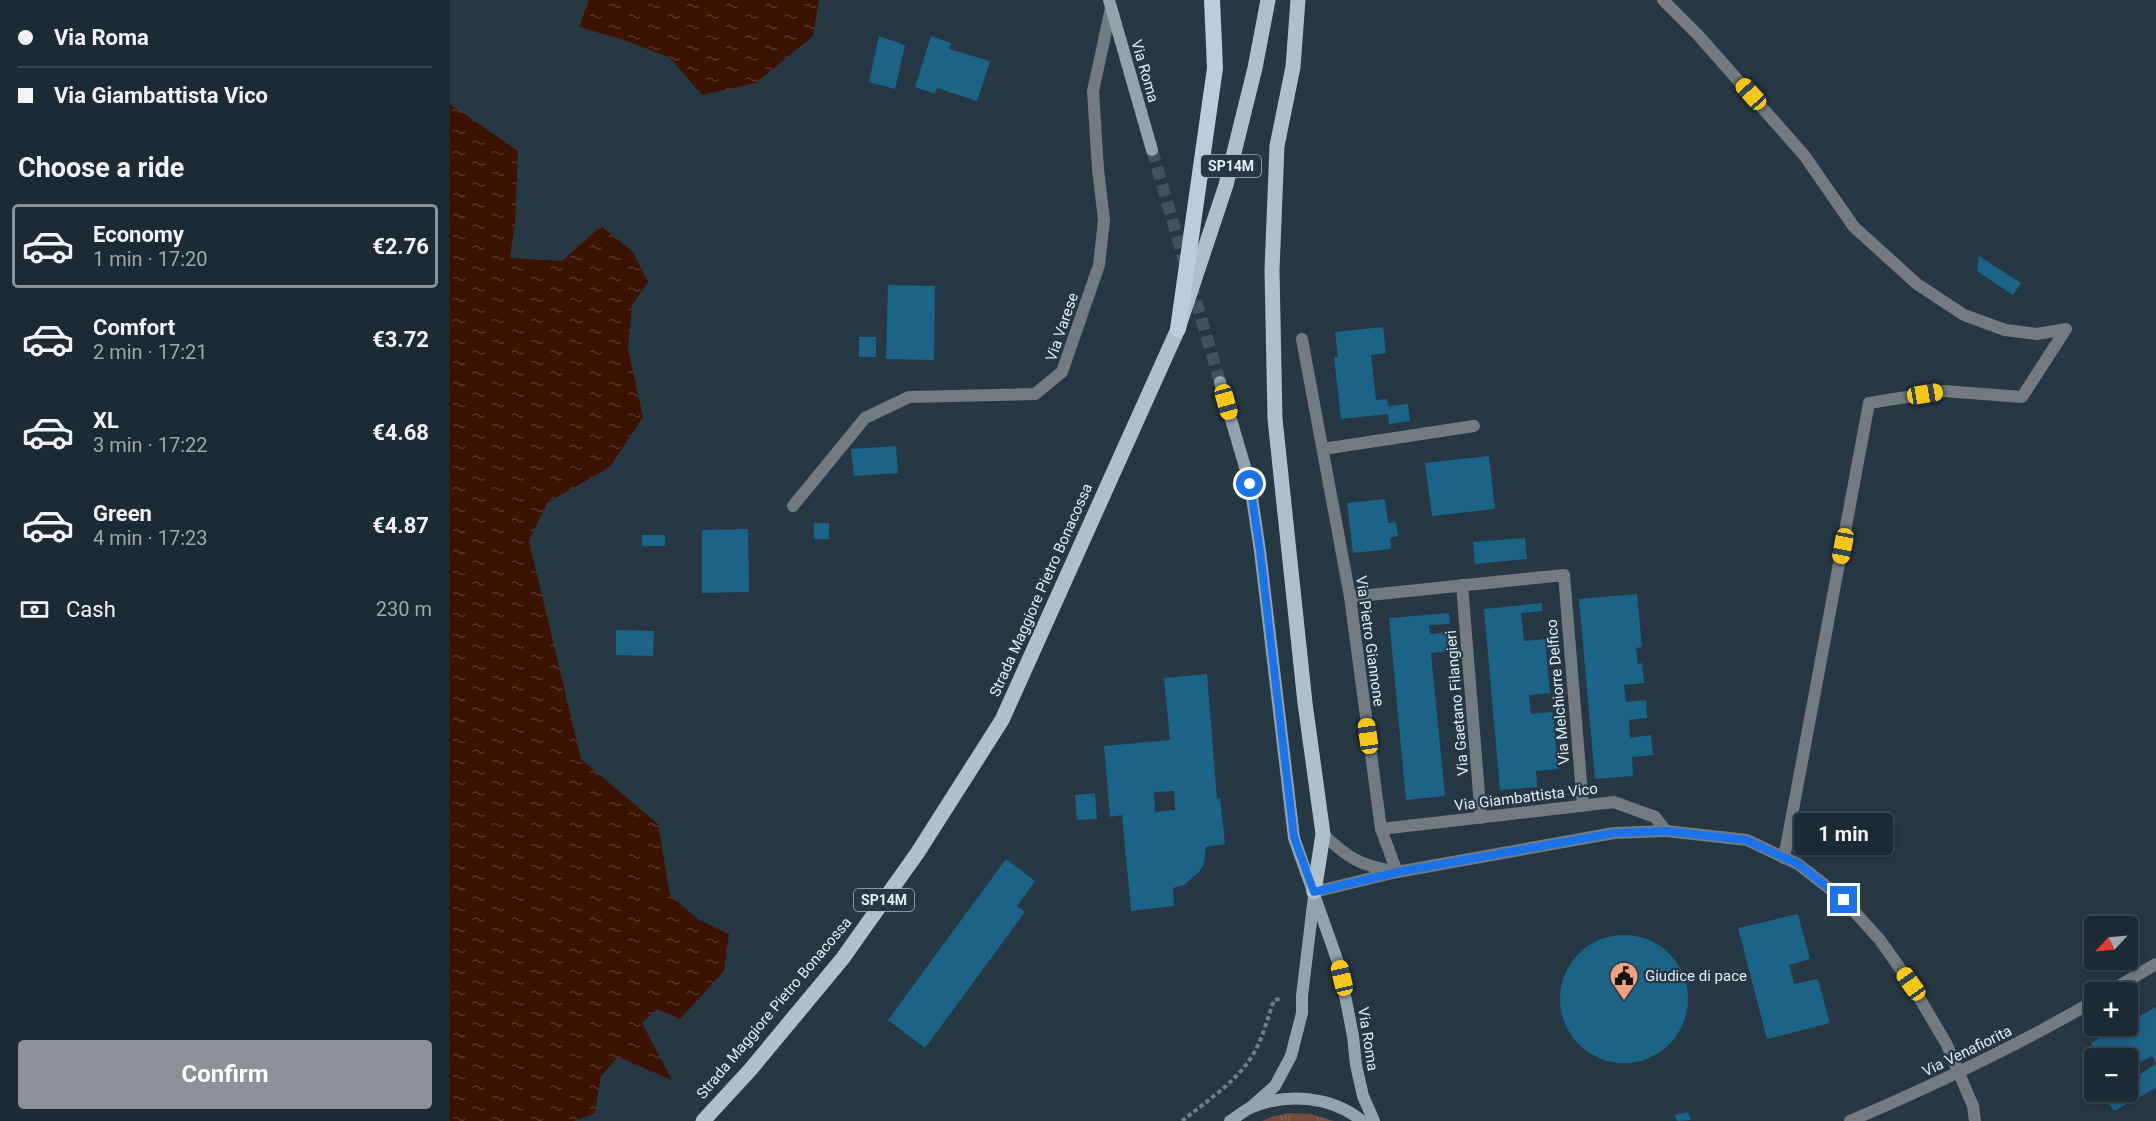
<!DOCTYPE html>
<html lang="en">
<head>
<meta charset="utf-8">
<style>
  body { margin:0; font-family:Roboto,sans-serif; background:#29363f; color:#f1f3f6; height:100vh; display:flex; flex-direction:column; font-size:22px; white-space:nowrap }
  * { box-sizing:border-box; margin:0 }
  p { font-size:20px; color:#a0a7ac }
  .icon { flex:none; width:33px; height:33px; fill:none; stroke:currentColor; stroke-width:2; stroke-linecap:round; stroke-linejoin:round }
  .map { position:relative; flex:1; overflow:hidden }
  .sheet { display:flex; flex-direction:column; background:#1c2a33; width:450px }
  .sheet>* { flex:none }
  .banner { display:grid; align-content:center; height:132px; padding:0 18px; background:#1c2a33 }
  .needle { width:39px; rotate:244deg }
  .tools { position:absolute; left:1634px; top:916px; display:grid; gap:12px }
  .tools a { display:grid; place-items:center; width:54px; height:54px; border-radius:6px; background:#1c2a33; box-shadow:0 3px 9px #0003,0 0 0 2px #3a464e; font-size:30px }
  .end { position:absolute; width:27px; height:27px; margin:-14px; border:8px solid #1a73e8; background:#fff; box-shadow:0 0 0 3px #fff }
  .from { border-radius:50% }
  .bubble { position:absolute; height:42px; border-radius:6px; background:#1c2a33; box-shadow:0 3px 9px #0003,0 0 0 2px #3a464e; font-size:20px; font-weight:700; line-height:42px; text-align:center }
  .car { position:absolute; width:18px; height:36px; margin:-18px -9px; border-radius:8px; box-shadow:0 0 4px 2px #0007; background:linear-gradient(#f5c518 24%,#345 0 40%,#f5c518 0 76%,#345 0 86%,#f5c518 0) }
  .banner b { display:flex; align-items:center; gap:21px; height:57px; font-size:22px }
  .banner b+b { border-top:2px solid #3a464e }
  .banner i { width:15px; height:15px; background:#f1f3f6 }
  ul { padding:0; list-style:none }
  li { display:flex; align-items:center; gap:18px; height:84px; margin:0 12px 9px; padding:0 6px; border:3px solid transparent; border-radius:6px }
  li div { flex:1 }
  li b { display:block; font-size:22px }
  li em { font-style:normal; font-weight:700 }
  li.selected { border-color:#8c9099 }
  li>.icon { width:54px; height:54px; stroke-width:1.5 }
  h2 { padding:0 18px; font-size:27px; line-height:72px }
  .pay { display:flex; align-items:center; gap:15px; height:66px; padding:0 18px; font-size:22px }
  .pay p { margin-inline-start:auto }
  .primary-button { display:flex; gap:12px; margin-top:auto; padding:12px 18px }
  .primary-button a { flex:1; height:69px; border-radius:6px; background:#8c9099; color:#fff; font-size:24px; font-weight:700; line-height:69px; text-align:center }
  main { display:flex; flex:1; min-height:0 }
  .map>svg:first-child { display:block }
  .grass { fill:url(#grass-tufts) }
  .water { fill:url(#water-ripples) }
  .building { fill:#1c6388; fill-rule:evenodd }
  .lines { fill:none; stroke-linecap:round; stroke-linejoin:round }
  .secondary-tunnel { stroke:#42535f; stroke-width:12; stroke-dasharray:12 6; stroke-linecap:butt }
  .path { stroke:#6f7e89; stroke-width:4; stroke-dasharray:4.5 3; stroke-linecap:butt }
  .minor { stroke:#727b81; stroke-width:12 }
  .tertiary { stroke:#727b81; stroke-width:12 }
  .secondary { stroke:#94a2ab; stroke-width:12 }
  .primary { stroke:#adc0cc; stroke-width:15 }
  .trunk { stroke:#b9ceda; stroke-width:16 }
  .route { stroke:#1a73e8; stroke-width:8 }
  .labels { text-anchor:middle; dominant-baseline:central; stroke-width:4.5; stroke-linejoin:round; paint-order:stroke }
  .shield { fill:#263844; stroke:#aab7c1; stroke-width:1.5 }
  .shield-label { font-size:14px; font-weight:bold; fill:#e3eef6 }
  .street-label { font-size:15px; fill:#e3eef6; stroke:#263844 }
  .poi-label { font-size:15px; fill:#e3eef6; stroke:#263844; text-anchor:start }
</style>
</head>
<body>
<main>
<section class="sheet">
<div class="banner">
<b><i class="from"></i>Via Roma</b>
<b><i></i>Via Giambattista Vico</b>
</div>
<h2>Choose a ride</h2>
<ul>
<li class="selected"><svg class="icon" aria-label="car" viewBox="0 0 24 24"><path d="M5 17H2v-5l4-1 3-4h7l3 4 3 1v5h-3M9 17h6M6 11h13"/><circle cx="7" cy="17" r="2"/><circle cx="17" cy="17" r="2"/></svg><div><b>Economy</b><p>1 min · 17:20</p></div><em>€2.76</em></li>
<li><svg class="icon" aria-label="car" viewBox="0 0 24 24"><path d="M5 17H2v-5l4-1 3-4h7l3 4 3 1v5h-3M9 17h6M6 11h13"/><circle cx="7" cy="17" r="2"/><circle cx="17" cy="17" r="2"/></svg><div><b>Comfort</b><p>2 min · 17:21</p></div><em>€3.72</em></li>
<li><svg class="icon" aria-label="car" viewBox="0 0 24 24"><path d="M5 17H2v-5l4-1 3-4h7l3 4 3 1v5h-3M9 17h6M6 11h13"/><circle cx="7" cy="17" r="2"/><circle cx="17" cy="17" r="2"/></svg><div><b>XL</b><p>3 min · 17:22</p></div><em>€4.68</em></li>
<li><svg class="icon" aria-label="car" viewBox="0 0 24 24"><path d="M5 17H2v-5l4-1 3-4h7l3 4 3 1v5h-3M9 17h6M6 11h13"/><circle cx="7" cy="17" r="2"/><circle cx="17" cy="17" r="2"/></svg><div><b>Green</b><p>4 min · 17:23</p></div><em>€4.87</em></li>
</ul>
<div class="pay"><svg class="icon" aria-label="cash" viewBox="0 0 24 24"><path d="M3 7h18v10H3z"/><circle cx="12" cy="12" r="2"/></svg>Cash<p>230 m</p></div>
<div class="primary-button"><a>Confirm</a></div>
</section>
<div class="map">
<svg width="1706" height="1121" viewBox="0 0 1706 1121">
  <defs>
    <pattern id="grass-tufts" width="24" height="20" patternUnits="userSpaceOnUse" patternTransform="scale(1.5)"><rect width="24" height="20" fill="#734c3a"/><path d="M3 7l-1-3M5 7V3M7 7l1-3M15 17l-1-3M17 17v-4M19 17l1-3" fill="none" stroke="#876657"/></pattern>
    <pattern id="water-ripples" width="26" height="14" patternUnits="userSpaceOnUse" patternTransform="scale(1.5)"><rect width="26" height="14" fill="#3c1300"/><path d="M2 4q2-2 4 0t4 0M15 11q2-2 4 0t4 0" fill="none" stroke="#583626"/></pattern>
  </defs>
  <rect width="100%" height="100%" fill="#263844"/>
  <path class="grass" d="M839,1113L861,1114L884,1121H812L824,1116Z"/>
  <path class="water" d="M139,0H369L363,36L306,83L252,95L219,57L174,40L129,27Z
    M0,104L68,151L65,224L60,258L112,261L151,226L183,252L198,282L182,305L178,349L193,417L160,467L97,503L79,541L131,759L208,824L220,895L249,920L279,934L274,971L230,1019L207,1009L192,1023L222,1080L168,1057L151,1076L145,1113L124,1121H0Z"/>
  <path class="building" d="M429,36L455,45L445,89L419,82Z
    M481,36L501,43L499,49L540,61L527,101L487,88L485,94L465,87Z
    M1529,256L1571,283L1563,295L1527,271Z
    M438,285L485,286L484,360L436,359Z
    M933,327L936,353L921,355L926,400L937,399L938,406L958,404L960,421L939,424L938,414L891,419L884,357H888L885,332Z
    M409,337H426V357H409Z
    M446,446L448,473L404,476L401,449Z
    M1039,456L1045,509L982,516L975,463Z
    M935,499L938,523L946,522L948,536L940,538L941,549L903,553L897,503Z
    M364,523H379V539H364Z
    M298,529L299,592L252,593V530Z
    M192,535H215V546H192Z
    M1075,538L1077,559L1025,564L1023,542Z
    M1187,594L1192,647L1186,648L1188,664L1192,663L1194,683L1174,685L1176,702L1196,700L1197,718L1179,720L1180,738L1201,735L1203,755L1182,757L1183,776L1145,779L1129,599Z
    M1092,603V611L1071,613L1074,641L1095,639L1100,693L1079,695L1081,714L1103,712L1108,769L1086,771L1087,787L1050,790L1034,609Z
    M999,613L1000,624L979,625L980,634L999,632L1001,651L981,653L995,796L956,800L939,618Z
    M166,630L204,631L203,656L166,655Z
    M757,674L767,799L770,798L775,844L756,847L754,864L749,872L734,885L723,888L724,906L681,911L672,815L660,817L654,746L720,740L714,678ZM724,791L725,810L705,812L704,792Z
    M645,793L647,819L627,820L625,795Z
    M556,859L585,881L567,906L575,912L475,1048L438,1020Z
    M1348,914L1360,959L1339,965L1344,984L1368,979L1380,1023L1317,1039L1288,928Z
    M1110 999a64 64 0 1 1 128 0a64 64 0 1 1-128 0Z
    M1706,1007V1063L1702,1056L1682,1067L1687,1076L1706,1064V1088L1664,1111L1651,1092H1677V1059H1650L1641,1043L1671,1026H1677V1023Z
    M1238,1112L1241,1120L1227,1121L1225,1115Z"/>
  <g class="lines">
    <path class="secondary-tunnel" d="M702,150L735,264
      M741,284L770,382"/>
    <path class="path" d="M732,1121C758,1100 791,1079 806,1049C814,1034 818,1017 824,1000L832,999"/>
    <path class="minor" d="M1213,0L1248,35L1354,155L1404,227L1467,284L1514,315L1555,330L1587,334L1616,329
      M852,339L900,597L931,829L947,872
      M873,449L1024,426
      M343,506L415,418L459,397L585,394L612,372L649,265L654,220L648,169L643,91L661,8
      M1012,585L1031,818
      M900,597L1114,575L1133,806
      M931,829L1164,802L1205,817L1216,831
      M1334,858L1419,403L1494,391L1572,397L1616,329"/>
    <path class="tertiary" d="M873,834C898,858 909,865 943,871
      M864,892L947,872L1164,833L1216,831L1297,840L1348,864L1394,900L1430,940L1461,984L1496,1043L1523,1106L1525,1121
      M1657,993L1706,964
      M1400,1121C1484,1085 1565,1047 1644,1001"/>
    <path class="secondary" d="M659,0L702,150
      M770,382L800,484L810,551L844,838L889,965L903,1036L906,1065L913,1096L924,1121
      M800,1108L825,1086L841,1056L852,1013V996L864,896
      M780,1121C787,1117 793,1111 800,1108C836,1092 882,1096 912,1121"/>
    <path class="primary" d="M848,0L843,67L827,146L822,270L825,419L855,703L873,834L864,892
      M253,1121L300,1070L393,958L468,852L552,720L728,329L776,185L805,68L818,0"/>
    <path class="trunk" d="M728,329L765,68L762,0"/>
  </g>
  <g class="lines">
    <path class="route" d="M800,484L810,551L844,837L864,892L948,872L1164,833L1216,831L1296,840L1348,864L1394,900"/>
  </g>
  <defs>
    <g id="civic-pin" transform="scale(1.5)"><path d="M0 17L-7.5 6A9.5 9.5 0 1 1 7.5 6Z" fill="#f1a17c" stroke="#263844"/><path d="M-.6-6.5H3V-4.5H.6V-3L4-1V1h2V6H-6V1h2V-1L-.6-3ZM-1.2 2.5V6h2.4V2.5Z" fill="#111"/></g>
  </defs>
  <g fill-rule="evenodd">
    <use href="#civic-pin" x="1174" y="976"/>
  </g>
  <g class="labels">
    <g class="shield">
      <rect x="751" y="155" width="60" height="22" rx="4.5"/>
      <rect x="404" y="889" width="60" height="22" rx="4.5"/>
    </g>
    <g class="shield-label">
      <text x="781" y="166">SP14M</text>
      <text x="434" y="900">SP14M</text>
    </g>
    <g class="street-label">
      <text transform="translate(695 71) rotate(74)">Via Roma</text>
      <text transform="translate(612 327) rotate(-71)">Via Varese</text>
      <text transform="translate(591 590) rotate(-66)">Strada Maggiore Pietro Bonacossa</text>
      <text transform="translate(920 641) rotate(82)">Via Pietro Giannone</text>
      <text transform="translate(1108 692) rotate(-95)">Via Melchiorre Delfico</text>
      <text transform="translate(1007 703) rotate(-95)">Via Gaetano Filangieri</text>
      <text transform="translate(1076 797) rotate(-7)">Via Giambattista Vico</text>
      <text transform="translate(324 1008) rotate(-50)">Strada Maggiore Pietro Bonacossa</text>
      <text transform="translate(918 1039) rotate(81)">Via Roma</text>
      <text transform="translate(1517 1051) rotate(-26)">Via Venafiorita</text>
    </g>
    <g class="poi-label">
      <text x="1195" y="976">Giudice di pace</text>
    </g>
  </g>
</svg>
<div class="tools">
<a><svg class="needle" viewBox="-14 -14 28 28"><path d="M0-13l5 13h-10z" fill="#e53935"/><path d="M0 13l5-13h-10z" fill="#a0a7ac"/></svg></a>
<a>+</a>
<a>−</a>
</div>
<i class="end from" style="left:800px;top:484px"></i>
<i class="end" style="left:1394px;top:900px"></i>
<div class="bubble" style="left:1344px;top:813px;width:99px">1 min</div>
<i class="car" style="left:1301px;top:94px;rotate:318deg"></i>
<i class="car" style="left:1475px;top:394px;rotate:81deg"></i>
<i class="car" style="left:776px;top:402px;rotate:164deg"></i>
<i class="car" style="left:1393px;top:546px;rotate:191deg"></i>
<i class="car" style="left:918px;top:736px;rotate:352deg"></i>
<i class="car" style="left:892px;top:978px;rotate:347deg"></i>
<i class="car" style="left:1461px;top:984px;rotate:325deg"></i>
</div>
</main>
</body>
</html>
